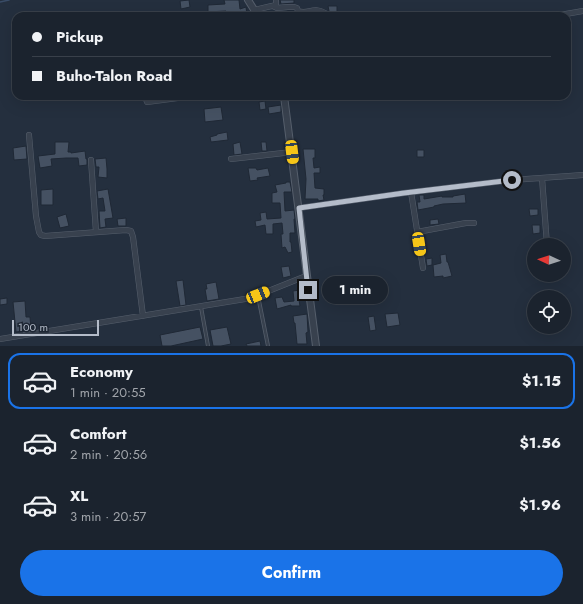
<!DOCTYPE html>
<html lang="en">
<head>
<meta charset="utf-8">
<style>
  body { margin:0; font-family:Jost,sans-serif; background:#242b36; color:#f1f3f6; height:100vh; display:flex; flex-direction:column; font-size:15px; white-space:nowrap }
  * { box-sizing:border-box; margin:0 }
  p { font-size:13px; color:#a0a4aa }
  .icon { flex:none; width:22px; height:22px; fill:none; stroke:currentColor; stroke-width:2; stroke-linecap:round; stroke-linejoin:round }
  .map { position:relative; height:346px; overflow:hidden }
  .sheet { display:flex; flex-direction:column; background:#1b232e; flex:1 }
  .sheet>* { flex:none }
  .banner { position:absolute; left:12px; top:12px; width:559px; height:88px; border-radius:12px; box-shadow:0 4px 16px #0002,0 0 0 1px #39404a; display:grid; align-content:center; height:88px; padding:0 20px; background:#1b232e }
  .needle { width:26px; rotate:273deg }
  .tools { position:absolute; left:527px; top:238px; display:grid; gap:8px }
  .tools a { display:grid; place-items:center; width:44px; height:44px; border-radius:50%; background:#1b232e; box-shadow:0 4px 16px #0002,0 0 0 1px #39404a; font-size:20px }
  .scale { position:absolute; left:12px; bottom:10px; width:87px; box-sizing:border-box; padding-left:4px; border:2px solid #b4bcc9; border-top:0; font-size:11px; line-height:14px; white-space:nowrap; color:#b4bcc9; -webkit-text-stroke:3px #1d2633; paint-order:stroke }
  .end { position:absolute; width:18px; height:18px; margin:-9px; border:5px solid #b4bcc9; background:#111; box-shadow:0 0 0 2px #111 }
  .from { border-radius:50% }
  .bubble { position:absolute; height:28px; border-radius:14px; background:#1b232e; box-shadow:0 4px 16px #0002,0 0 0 1px #39404a; font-size:13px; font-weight:700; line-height:28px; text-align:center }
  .car { position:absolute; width:12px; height:24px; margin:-12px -6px; border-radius:5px; box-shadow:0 0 3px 1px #0007; background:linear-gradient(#f5c518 24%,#345 0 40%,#f5c518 0 76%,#345 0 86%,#f5c518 0) }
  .banner b { display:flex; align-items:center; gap:14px; height:38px; font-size:15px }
  .banner b+b { border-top:1px solid #39404a }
  .banner i { width:10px; height:10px; background:#f1f3f6 }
  ul { padding:7px 0 0; list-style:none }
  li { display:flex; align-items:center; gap:12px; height:56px; margin:0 8px 6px; padding:0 12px; border:2px solid transparent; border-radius:12px }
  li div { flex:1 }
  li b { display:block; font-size:15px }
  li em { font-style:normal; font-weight:700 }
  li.on { border-color:#1a73e8 }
  li>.icon { width:36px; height:36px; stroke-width:1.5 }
  .action { display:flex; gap:8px; margin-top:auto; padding:8px 20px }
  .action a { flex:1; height:46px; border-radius:24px; background:#1a73e8; color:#fff; font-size:16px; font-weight:700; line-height:46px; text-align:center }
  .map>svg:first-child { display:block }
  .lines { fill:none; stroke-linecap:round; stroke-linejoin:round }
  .stream { stroke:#394c67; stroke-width:1.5 }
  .building { fill:#455162; stroke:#1f2835 }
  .service-casing { stroke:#565f6c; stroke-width:4 }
  .minor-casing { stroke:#565f6c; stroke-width:6 }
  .tertiary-casing { stroke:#565f6c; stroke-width:8 }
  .service { stroke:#38414e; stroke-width:2.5 }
  .minor { stroke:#38414e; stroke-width:5 }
  .tertiary { stroke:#38414e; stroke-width:6 }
  .route { stroke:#b4bcc9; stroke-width:5 }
</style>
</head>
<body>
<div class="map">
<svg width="583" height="346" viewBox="0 0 583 346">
  <rect width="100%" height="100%" fill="#242f3e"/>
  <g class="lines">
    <path class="stream" d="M0,2L9,0"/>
  </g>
  <path class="building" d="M189,0L190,7L181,9L180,1Z
    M224,0H239L240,9L246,7L247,15L242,16V15L226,16V11L208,12V5L225,4Z
    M280,0H294V3L281,4Z
    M328,6H337V16H330Z
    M287,11H294L295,16H287Z
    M265,101L266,109L260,110L259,102Z
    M281,105V112L269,114L268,107Z
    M221,107L223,120L205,122L204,109Z
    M227,132L228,140L211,142L210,137L217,135V134Z
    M55,142H69L68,152H71V153L85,151L86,159H87V165L79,166L78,158H66L51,159L52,166L40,168L38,156L55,154Z
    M240,142L242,154L234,155L233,144Z
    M261,142H266L267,151H262Z
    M26,146L27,159L14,160L13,148Z
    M303,149H315V158H313L314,168L320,167V173H314L315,188L324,189V195H323L324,200L318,201V199H305L306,179Z
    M417,150H424V157H417Z
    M106,158L107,169V178L98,177L99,167H96L95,159Z
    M248,168H256L257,170L268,168L270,176L257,178L258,180L250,181Z
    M286,182H290L292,192H284L285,211L294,210L295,219H294L295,233H290V242H291L292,252L288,253L285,247L282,248L281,234H283L282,223L273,224V234H266L265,225L256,227L255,221L261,220L260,213L266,212L267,219L281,218L280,203H272V193L277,192L275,185L286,183Z
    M53,189V205H41V190Z
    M108,189L113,218L105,219L106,227L100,228L99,211H105L103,198L98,199L97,191Z
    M465,194L466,203L443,204L434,206V207L418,210L417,202H420L419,195H424V199L442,196V197H453V196Z
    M529,209H538V215L530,216Z
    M66,214L69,226L60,228L57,217Z
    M126,218V226H118L117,219Z
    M438,219L439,224L430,225V220Z
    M532,225H540V233L533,234Z
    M446,254L447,262H448L452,276L443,278V276L434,277L433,265L441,263L440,255Z
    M432,258V265L427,266L426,259Z
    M289,266L291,276L283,278L281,267Z
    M183,280L186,305L180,306L176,281Z
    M216,282L219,299L207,301L205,289H207L206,284Z
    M300,290L301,300H299L300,306H291V305L277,309L275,298L282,297L284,302L294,301L293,291Z
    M7,298V304L0,305V299Z
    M25,301L26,317H30L31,330L16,332L13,302Z
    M398,313L400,325L387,327L385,314Z
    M307,314L308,332L306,333L307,344H297L295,323H294L293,316Z
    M374,316L376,330L370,331L368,317Z
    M200,327L203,339L171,346H162L160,335Z
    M227,327L231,344L221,346H213L210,330Z
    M260,341L261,346H247L246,344Z"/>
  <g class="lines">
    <g class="service-casing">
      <path id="service" d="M258,296L268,346
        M201,307L208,346"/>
    </g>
    <g class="minor-casing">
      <path id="minor" d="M273,6L277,8L288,7H294L297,8L298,11C308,15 313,6 325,13V16
        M254,10L276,5V0
        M560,15L583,11
        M145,96L147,102L193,96
        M29,135L36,216L39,232L41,235L45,236L126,230L131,231L133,237L143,316
        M231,159L292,152
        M91,160L96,232
        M542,178L547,245
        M411,192L423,268
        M299,208L404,193L512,180L583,175
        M417,232L466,223H474
        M0,339L251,298L306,276"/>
    </g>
    <g class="tertiary-casing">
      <path id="tertiary" d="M248,0L258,16
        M284,96L316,346"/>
    </g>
    <use href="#service" class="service"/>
    <use href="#minor" class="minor"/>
    <use href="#tertiary" class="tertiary"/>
  </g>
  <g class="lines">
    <path class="route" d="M308,290L299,208L404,193L512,180"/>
  </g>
</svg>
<div class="tools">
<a><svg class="needle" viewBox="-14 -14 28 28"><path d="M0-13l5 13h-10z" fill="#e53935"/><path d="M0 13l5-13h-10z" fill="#a0a4aa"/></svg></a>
<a><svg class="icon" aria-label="locate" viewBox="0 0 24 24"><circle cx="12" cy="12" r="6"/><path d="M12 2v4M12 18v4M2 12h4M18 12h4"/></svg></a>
</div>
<div class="scale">100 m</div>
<i class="end from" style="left:512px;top:180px"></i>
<i class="end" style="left:308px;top:290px"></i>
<div class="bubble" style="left:322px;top:276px;width:66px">1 min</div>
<i class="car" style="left:292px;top:152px;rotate:173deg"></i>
<i class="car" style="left:419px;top:244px;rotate:171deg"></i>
<i class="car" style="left:258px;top:295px;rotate:68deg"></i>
<div class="banner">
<b><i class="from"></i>Pickup</b>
<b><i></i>Buho-Talon Road</b>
</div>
</div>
<section class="sheet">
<ul>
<li class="on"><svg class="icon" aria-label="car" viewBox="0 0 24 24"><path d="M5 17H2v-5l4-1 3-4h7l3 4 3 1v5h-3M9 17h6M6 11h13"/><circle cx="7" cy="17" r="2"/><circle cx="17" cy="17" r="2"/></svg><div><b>Economy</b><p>1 min · 20:55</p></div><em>$1.15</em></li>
<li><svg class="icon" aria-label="car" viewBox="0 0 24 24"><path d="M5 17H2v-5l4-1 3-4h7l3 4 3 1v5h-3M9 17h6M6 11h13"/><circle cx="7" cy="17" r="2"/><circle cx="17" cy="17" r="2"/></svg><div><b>Comfort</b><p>2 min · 20:56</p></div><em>$1.56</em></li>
<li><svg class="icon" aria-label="car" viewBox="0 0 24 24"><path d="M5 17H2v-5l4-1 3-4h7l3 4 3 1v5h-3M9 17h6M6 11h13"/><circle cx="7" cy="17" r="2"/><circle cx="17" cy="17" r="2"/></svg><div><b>XL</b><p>3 min · 20:57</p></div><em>$1.96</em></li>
</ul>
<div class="action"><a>Confirm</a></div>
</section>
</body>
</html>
